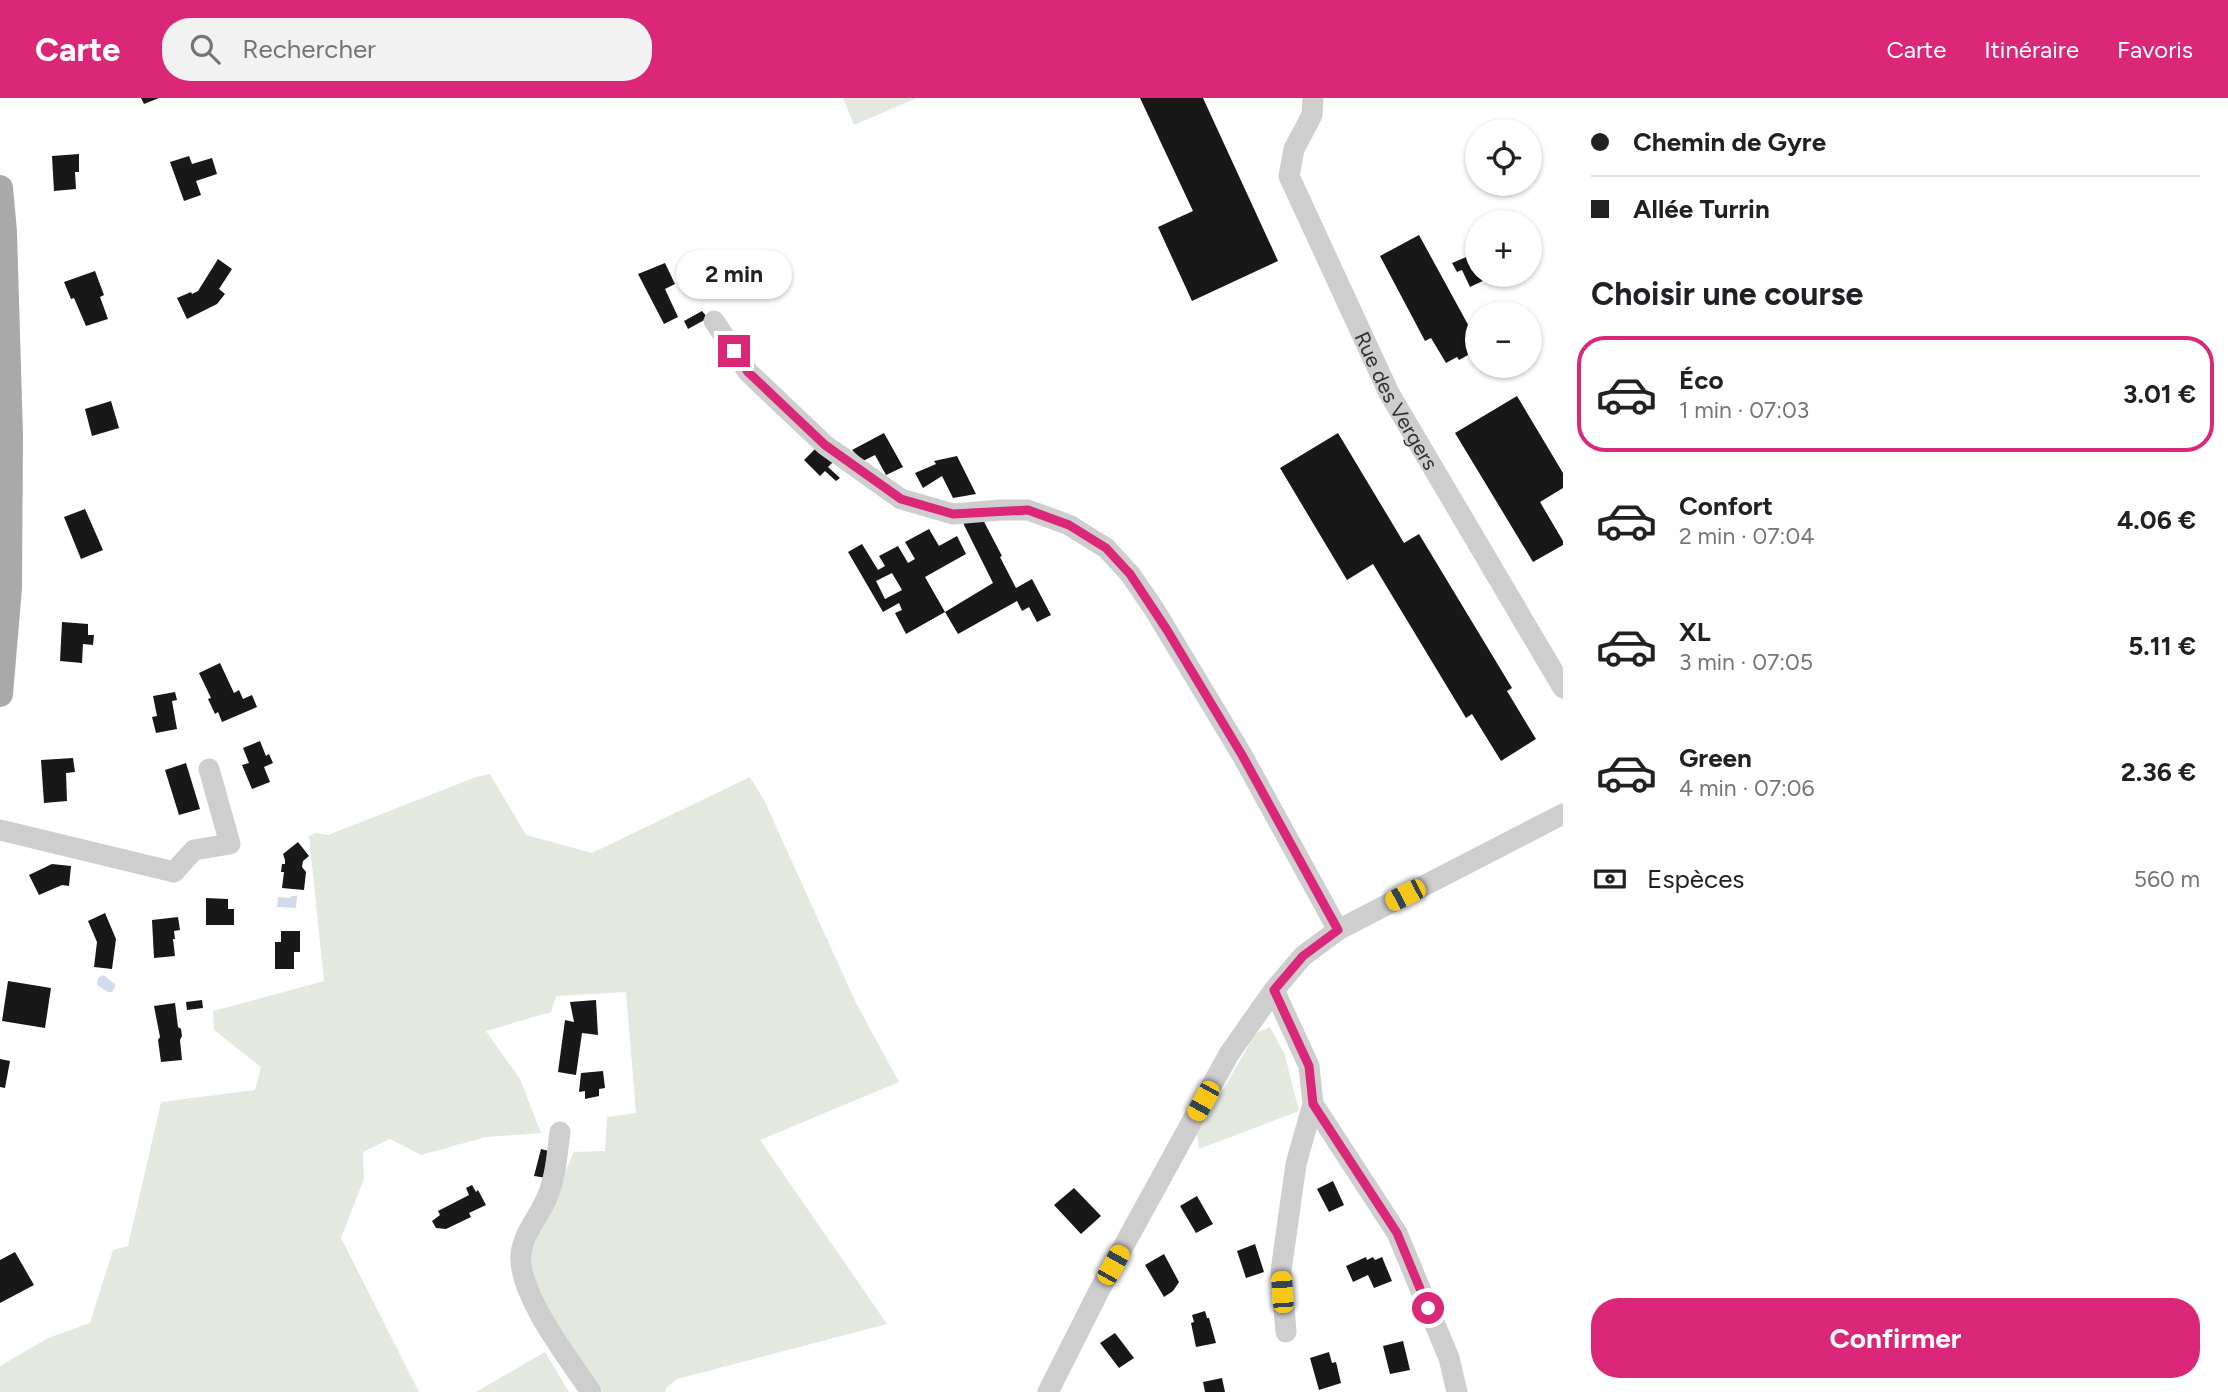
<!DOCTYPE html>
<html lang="fr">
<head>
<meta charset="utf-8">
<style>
  body { margin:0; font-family:Figtree,sans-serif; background:#f2f2f2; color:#202124; height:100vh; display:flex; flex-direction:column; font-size:26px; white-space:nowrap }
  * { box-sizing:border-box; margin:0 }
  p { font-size:23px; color:#757577 }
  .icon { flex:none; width:38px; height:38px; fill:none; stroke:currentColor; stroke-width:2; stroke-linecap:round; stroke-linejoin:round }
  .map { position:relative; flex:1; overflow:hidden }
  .details { display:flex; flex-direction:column; background:#fff; width:665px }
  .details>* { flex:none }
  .top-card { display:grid; align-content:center; height:154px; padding:0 28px; background:#fff }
  .controls { position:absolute; left:1465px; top:21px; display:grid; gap:14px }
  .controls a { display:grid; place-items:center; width:77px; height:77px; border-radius:50%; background:#fff; box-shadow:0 2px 5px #0004; font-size:35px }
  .end { position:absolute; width:32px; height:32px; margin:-16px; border:9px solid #db2777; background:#fff; box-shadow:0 0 0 4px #fff }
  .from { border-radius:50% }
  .bubble { position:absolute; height:49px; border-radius:24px; background:#fff; box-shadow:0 2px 5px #0004; font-size:23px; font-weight:700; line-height:49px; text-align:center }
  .car { position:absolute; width:21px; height:42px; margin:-21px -10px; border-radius:9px; box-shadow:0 0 5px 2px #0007; background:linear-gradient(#f5c518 24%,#345 0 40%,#f5c518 0 76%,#345 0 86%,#f5c518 0) }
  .top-card b { display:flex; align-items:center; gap:24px; height:66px; font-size:26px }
  .top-card b+b { border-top:2px solid #e0e0e0 }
  .top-card i { width:18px; height:18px; background:#202124 }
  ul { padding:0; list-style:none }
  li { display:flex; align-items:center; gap:21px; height:116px; margin:0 14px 10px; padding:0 14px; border:4px solid transparent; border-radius:28px }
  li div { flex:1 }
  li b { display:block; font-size:26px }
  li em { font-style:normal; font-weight:700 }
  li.active { border-color:#db2777 }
  li>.icon { width:63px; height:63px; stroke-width:1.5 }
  h2 { padding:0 28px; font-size:32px; line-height:84px }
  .pay { display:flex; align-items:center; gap:18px; height:77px; padding:0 28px; font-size:26px }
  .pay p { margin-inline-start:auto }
  .button { display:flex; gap:14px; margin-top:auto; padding:14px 28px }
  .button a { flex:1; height:80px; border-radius:28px; background:#db2777; color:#fff; font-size:28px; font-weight:700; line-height:80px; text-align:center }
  header { display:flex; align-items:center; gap:42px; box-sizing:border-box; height:98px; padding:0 35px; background:#db2777; color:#fff }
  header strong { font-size:33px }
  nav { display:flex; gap:38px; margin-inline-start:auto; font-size:24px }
  .search { width:490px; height:63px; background:#f2f2f2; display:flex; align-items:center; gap:18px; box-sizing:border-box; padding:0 24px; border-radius:28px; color:#757577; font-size:26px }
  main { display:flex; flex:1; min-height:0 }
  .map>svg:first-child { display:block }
  .green { fill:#e3e9de }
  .water { fill:#d0dcea }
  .building { fill:#181818; fill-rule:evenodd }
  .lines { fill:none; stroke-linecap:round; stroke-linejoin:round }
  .minor { stroke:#cecece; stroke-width:21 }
  .major { stroke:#a9a9a9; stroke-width:26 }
  .route { stroke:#db2777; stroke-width:9 }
  .labels { text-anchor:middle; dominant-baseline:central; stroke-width:7; stroke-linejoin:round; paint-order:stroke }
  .street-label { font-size:21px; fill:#313131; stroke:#fff }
</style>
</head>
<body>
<header>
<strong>Carte</strong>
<div class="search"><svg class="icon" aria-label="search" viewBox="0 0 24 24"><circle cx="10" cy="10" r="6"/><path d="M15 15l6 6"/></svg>Rechercher</div>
<nav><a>Carte</a><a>Itinéraire</a><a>Favoris</a></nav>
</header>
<main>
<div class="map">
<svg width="1563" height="1294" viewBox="0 0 1563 1294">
  <rect width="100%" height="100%" fill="#fff"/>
  <path class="green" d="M843,0H917L854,27Z
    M490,676L526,737L592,755L750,679L765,704L856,905L899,984L760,1042L887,1226L677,1281L666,1290L665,1294H603L550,1218L535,1185L530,1159L541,1127L574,1054L605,1053L607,1019L636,1015L626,894L556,898L551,914L486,933L520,981L541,1035L486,1039L421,1057L390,1041L363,1054L364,1081L341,1140L419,1294H0V1268L48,1240L90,1225L113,1152L128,1148L161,1004L255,992L261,969L214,932L213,913L324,883L309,738L316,735L328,737L476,679Z
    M1270,929L1285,957L1299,1013L1199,1051L1197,1036L1256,935Z
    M545,1254L569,1294H476Z"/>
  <path class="water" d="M291,798H297L296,810L277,809L278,799L291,800Z
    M103,877L115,886V889L112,894H108L97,887L98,880Z"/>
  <path class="building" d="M141,0H159L144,6Z
    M1140,0H1203L1278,163L1192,203L1158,129L1193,113Z
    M79,56V74H75L76,91L54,93L52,58Z
    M189,58L192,66L212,60L217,76L196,83L201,97L184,103L170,64Z
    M1419,137L1477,243V252L1459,262L1457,259L1446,265L1431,240L1425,243L1380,158Z
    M1471,157L1475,166L1477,165V177H1488L1489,180L1470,189L1462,172L1457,174L1452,165Z
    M218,161L232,171L219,191L225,196L217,206L187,221L177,200L191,194L192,196L198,193Z
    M665,165L675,186L665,191L678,219L664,226L638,176Z
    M95,173L104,197L100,199L108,221L86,228L74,200L71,201L64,184Z
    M702,213L708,220L688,231L684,223Z
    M1517,298L1563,375V390L1540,404L1563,443V447L1533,464L1455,335Z
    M111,303L119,330L92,338L85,311Z
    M884,335L903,369L886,377L875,357L863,363L852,352Z
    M1338,335L1404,445L1419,436L1512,590L1507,593L1536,641L1501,663L1472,616L1466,620L1373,466L1347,482L1280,370Z
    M817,349L833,364L828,369L840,380L836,383L825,373L820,378L804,362Z
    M957,358L976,396L953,400L942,378L923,390L915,375L936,366L934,363Z
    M85,411L103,452L81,461L64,419Z
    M981,418L1002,458L1000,459L1016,490L1032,481L1051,517L1037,524L1029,509L1022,513L1017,503L958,536L945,514L993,485L964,427L963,422Z
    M929,431L939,448L957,438L966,456L925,479L945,514L906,536L895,515L902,512L899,505L883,514L848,454L862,446L878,472L885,468L879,458L898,448L908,465L915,461L905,444ZM892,475L902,492L885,501L876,483Z
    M62,524L88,526V537H94L93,547L83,546L82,565L60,563Z
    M220,565L234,595L239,592L243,601L252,597L257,609L222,624L218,614L215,616L208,601L211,600L199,575Z
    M175,594L177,602L172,603L177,631L156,635L152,619L157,618L153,598Z
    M260,643L266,658L269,656L273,665L264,669L270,684L252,691L242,667L249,665L243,650Z
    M73,660L75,674L66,675L67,703L44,705L41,662Z
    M186,665L200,711L179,717L165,672Z
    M298,744L309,758L303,763L302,769L306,774L304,792L282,790L284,774H281L282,766H285V762L283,756Z
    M52,766L71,768L69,788L62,787L39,797L29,777Z
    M206,800L228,801V811H234V827H206Z
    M105,815L116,841L112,871L94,869L97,844L88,823Z
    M178,819L180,832L174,833L175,841H173L175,858L154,860L152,822Z
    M281,833H300V854H294V871H275V844H281Z
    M8,883L51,890L45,930L2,923Z
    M202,902L203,910L187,912L186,904Z
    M596,902L598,937L582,935L576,977L558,974L565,922L574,924L570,904Z
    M175,905L178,929L181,931L182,938L180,942L182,962L161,964L158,942L160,939L154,908Z
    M0,961L10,963L5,990L0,989Z
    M603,973L605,990L599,991V998L585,1001V993L579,994L581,975Z
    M541,1051L553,1054L547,1080L534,1078Z
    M1333,1083L1344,1107L1329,1114L1317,1091Z
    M472,1087L476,1094L478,1092L486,1107L469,1115L471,1119L446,1131L436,1130L432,1123L440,1117L438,1113L469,1097L466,1090Z
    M1074,1090L1101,1118L1081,1136L1054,1107Z
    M1197,1098L1213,1126L1196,1135L1180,1108Z
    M1255,1146L1264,1174L1246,1180L1237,1153Z
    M15,1154L34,1187L0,1205V1162Z
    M1164,1156L1179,1184L1173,1193L1164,1199L1145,1167Z
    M1366,1159L1367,1162L1373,1159L1375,1162L1382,1159L1392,1183L1374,1190L1368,1177L1353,1184L1346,1168Z
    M1205,1213L1207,1220H1209L1216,1245L1196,1249L1191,1225L1194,1224L1192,1217Z
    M1115,1235L1134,1260L1119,1270L1100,1245Z
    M1403,1243L1410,1272L1390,1276L1383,1248Z
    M1329,1254L1332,1265L1336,1264L1341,1285L1319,1292L1310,1260Z
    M1222,1280L1225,1294H1205L1203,1284Z"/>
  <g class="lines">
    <g class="minor">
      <path id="s1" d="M1313,0L1312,17L1294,51L1289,78L1389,295L1563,590"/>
      <path d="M714,223L748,274L825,347L901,401L953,416L1001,412H1028L1069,427L1106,450L1130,476L1154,511L1242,657L1338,832"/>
      <path d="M0,732L174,774L194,752L230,746L209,671"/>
      <path d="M1274,892L1309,968L1313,1006L1397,1135L1449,1260L1457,1294"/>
      <path d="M560,1034C557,1056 556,1077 548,1097C540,1118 524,1133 521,1156C517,1195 569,1261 591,1294"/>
      <path d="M1286,1234L1281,1173L1296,1066L1313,1006"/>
      <path d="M1048,1294L1100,1191L1229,956L1274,892L1303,858L1338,832L1563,716"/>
    </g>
    <path class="major" d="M0,90L4,134L10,337L9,490L0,596"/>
  </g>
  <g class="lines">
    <path class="route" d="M734,253L748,274L825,347L901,401L953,416L1028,412L1069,427L1106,450L1130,476L1167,532L1242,657L1338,832L1303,858L1274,892L1309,968L1313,1006L1397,1135L1428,1210"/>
  </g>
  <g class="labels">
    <g class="street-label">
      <text stroke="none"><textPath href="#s1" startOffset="332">Rue des Vergers</textPath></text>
    </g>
  </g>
</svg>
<div class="controls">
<a><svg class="icon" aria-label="locate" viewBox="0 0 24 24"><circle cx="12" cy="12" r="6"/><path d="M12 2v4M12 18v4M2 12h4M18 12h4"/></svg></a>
<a>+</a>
<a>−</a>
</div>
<i class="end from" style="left:1428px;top:1210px"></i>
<i class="end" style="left:734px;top:253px"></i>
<div class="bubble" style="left:676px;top:152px;width:116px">2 min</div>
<i class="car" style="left:1405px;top:797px;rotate:243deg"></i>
<i class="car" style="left:1203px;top:1003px;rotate:209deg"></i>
<i class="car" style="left:1113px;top:1167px;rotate:29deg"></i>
<i class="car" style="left:1282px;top:1194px;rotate:356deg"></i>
</div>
<section class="details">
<div class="top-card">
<b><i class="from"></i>Chemin de Gyre</b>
<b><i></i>Allée Turrin</b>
</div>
<h2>Choisir une course</h2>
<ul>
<li class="active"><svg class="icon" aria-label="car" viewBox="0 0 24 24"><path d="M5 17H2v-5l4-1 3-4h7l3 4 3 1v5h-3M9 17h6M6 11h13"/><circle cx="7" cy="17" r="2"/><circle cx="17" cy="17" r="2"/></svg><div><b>Éco</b><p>1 min · 07:03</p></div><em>3.01 €</em></li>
<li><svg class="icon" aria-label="car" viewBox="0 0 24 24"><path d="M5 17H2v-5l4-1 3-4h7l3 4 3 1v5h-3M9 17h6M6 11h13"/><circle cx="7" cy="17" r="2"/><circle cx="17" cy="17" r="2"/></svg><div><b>Confort</b><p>2 min · 07:04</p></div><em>4.06 €</em></li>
<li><svg class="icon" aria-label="car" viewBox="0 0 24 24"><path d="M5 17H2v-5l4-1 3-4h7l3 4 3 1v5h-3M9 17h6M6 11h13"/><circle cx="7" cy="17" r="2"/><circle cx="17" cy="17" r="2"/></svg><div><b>XL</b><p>3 min · 07:05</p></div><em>5.11 €</em></li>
<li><svg class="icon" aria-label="car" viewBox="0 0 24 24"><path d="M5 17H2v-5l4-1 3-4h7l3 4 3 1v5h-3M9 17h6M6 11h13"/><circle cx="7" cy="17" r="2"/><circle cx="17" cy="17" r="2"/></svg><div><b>Green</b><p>4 min · 07:06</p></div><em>2.36 €</em></li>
</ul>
<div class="pay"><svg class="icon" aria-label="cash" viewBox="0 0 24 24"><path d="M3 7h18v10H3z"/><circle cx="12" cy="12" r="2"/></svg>Espèces<p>560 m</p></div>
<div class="button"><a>Confirmer</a></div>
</section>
</main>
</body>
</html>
